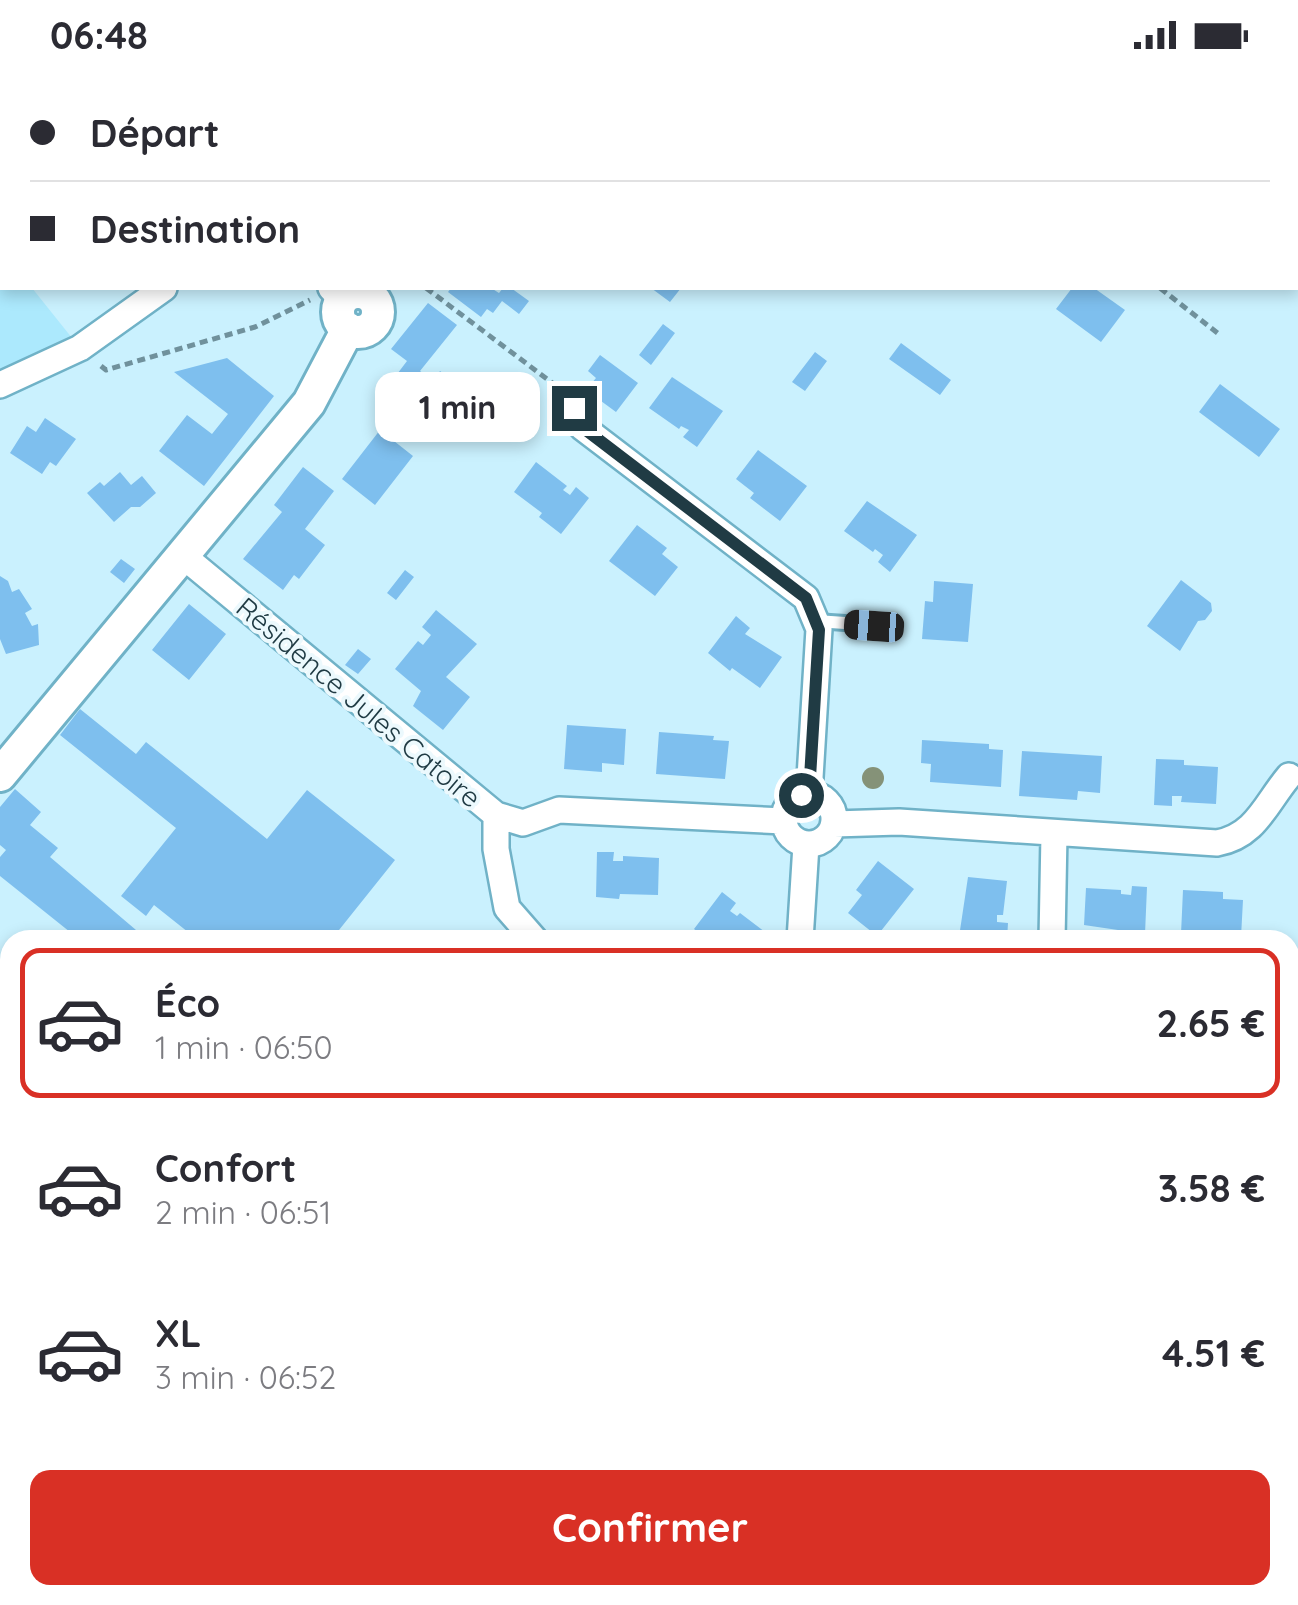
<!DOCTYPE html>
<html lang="fr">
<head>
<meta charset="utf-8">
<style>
  body { margin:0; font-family:Quicksand,sans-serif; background:#f2f2f3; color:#2b2b33; height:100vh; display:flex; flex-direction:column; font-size:38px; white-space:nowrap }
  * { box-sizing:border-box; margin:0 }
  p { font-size:32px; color:#7c7c81 }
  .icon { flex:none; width:55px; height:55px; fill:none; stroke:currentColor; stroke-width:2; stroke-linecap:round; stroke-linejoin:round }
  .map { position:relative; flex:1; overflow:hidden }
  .drawer { position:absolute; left:0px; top:860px; width:1300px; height:675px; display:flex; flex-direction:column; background:#fff; border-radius:30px 30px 0 0; box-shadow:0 5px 15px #0003 }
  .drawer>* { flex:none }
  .top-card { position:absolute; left:0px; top:0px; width:1300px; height:220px; box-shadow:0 5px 15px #0003; display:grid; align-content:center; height:220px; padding:0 30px; background:#fff }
  .end { position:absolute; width:45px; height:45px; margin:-22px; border:12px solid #203b44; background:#fff; box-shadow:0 0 0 5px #fff }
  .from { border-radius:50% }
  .bubble { position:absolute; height:70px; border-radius:20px; background:#fff; box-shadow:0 5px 15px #0003; font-size:32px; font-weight:700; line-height:70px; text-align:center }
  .car { position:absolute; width:30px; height:60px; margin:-30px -15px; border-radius:12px; box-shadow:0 0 8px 2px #0007; background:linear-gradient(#222 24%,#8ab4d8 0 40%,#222 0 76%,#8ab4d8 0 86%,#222 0) }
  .top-card b { display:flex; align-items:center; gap:35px; height:95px; font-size:38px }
  .top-card b+b { border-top:2px solid #e1e1e2 }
  .top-card i { width:25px; height:25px; background:#2b2b33 }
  ul { padding:18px 0 0; list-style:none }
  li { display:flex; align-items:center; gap:30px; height:150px; margin:0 20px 15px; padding:0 10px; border:5px solid transparent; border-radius:20px }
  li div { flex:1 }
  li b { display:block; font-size:38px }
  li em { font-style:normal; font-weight:700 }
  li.current { border-color:#d93025 }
  li>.icon { width:90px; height:90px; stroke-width:1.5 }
  .action { display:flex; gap:20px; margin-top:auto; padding:20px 30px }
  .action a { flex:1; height:115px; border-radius:20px; background:#d93025; color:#fff; font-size:40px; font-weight:700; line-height:115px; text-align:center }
  .status { display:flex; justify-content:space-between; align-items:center; height:70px; padding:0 50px; background:#fff; direction:ltr }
  .status svg { height:28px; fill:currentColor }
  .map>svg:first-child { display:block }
  .built { fill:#ace9fd }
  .green { fill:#ddd6a3 }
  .building { fill:#7ebfee }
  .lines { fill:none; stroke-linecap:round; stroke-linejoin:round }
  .service-casing { stroke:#70b2c7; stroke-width:18 }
  .minor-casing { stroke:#70b2c7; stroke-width:30 }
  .tertiary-casing { stroke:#70b2c7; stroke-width:38 }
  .path { stroke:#70919c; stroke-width:5; stroke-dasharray:8 5; stroke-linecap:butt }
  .service { stroke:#fff; stroke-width:12 }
  .minor { stroke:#fff; stroke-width:25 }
  .tertiary { stroke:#fff; stroke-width:32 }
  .tree { fill:#859278 }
  .route { stroke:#203b44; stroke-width:12 }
  .labels { text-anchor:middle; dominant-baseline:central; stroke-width:8; stroke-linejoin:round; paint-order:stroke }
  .street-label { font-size:28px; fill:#203b44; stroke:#ecf9fd }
</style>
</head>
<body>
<div class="status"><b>06:48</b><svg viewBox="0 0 49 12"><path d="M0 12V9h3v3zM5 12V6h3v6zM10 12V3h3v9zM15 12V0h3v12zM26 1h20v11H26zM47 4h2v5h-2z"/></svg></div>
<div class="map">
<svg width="1298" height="1535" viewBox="0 0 1298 1535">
  <rect width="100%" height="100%" fill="#caf1fe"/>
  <path class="built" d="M0,0H169L172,2H2L0,105Z
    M0,170L2,218H32L80,278L0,315Z"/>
  <path class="green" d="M1298,967V1310L1290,1304V980Z"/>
  <path class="building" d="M451,218H491L499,223L503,218H511L529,231L519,244L502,231L493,243L487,239L481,247L448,222Z
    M651,218H681L670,232Z
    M1072,218H1094L1125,240L1101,272L1056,239Z
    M428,233L457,255L420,301L433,311L440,301L466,321L458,331L438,315L410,351L379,328L407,291L391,279Z
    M663,254L675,263L651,295L639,285Z
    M901,273L951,310L940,325L889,289Z
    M815,282L827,291L805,321L792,312Z
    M600,285L638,313L616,342L586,320L596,308L588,301Z
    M227,288L274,326L204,416L159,381L187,345L212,364L228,344L174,302Z
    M672,307L723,341L697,377L683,367L689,360L681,356L679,359L649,338Z
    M1220,314L1280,359L1259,387L1199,342Z
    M45,348L76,369L56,396L50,392L42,404L10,383L27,356L36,362Z
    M380,360L413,386L375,435L342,409Z
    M758,380L807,416L780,451L750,428L754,423L736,409Z
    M536,392L567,416L563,420L570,425L576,417L589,428L561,464L539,447L542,443L514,422Z
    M303,397L334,421L305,459L325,475L299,509L294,505L283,520L243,489L282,442L274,435Z
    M120,402L131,415L142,406L156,423L140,437H131L114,452L87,423L100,412L104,416Z
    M867,431L917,465L890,502L878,492L883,485L875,479L873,482L844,461Z
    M637,455L667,478L662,484L678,497L655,526L609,491Z
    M121,489L135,499L124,513L110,502Z
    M405,500L414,507L396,530L387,523Z
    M0,506L8,511L12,522L19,519L32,539L25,543L32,556L38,554L39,575L6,584L0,569Z
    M1181,510L1211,533L1212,541L1205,550L1198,551L1180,581L1147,556Z
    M934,511L973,514L968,572L922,569L925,531L933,532Z
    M189,534L226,564L189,610L152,580Z
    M436,540L477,574L446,607L470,627L443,660L413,636L421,621L395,599L418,571L423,575L431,565L422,557Z
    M736,546L750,558L745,564L782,587L760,618L732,598L730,601L708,583Z
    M358,579L371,589L358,604L345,595Z
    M80,639L136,684L146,672L267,769L307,720L395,790L331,870H198L154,835L146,846L121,826L176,758L60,665Z
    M567,655L626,659L624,695L602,693V702L564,699Z
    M659,662L714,666L713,670L729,671L725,709L656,704Z
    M922,670L989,674V679L1003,680L1001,717L930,712L931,694L921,693Z
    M1022,681L1102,686L1100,723L1078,721L1077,730L1019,726Z
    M1156,689L1184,690V695L1218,697L1216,734L1181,732L1182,726H1172V736L1154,735Z
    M15,719L41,742L30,755L58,778L50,787L136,860L128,870H80L0,806V787L6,780L0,775V737Z
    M597,782H614L613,791H623V786L659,788L658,825L620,824L619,829L596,827Z
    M878,791L914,819L877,866L848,843L862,825L856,820Z
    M968,807L1007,811L1003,845H997V852L1008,853L1007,870L959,867Z
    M1132,816L1147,817L1145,864L1084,855L1086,818L1121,820V824L1131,825Z
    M1183,820L1223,822V829L1243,830L1241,867L1181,864Z
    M722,822L736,833L730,841L737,846L740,843L769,865L765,870H708L694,859Z
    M10,1084V1115L0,1107V1097Z
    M295,1525H373L384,1534L388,1529L394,1535H307Z
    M514,1525H578L586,1532L584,1535H526Z
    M636,1525H680L684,1528L678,1535H648Z
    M791,1525H823L835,1535H782Z"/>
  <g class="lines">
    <g class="service-casing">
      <path id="service" d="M150,0L153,2
        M521,0L525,2
        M816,551L874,555"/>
    </g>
    <g class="minor-casing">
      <path id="minor" d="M331,218L342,230
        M0,315L80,278L164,218
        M574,338L582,357L806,528L819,559L809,724
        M182,485L496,745L523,753L559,740L784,751
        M784 749a25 25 0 1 1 50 0a25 25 0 1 1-50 0Z
        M496,745V779L507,838L535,870
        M834,754L899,752L1217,773C1256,766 1266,733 1289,706
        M800,870L806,775
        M1052,870L1054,764
        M449,1525L460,1535
        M180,1535L181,1525
        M726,1535L733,1525"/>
    </g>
    <g class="tertiary-casing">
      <path id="tertiary" d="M558,2L560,0
        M338 242a20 20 0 1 1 40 0a20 20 0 1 1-40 0Z
        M0,705L309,333L348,259"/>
    </g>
    <path class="path" d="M734,0L738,2
      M426,218L559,318
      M1160,218L1220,265
      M101,296L106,300L255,257L310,230"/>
    <use href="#service" class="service"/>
    <use href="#minor" class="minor"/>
    <use href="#tertiary" class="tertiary"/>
  </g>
  <circle class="tree" cx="873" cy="708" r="11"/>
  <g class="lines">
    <path class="route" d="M574,338L582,357L806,528L819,560L809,724L801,725"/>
  </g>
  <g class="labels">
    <g class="street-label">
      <text transform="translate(359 632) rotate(40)">Résidence Jules Catoire</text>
    </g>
  </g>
</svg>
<i class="end from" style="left:801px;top:725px"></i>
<i class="end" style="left:574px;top:338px"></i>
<div class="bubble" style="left:375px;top:302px;width:165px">1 min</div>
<i class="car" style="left:874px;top:556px;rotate:274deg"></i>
<div class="top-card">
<b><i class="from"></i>Départ</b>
<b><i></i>Destination</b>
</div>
<section class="drawer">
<ul>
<li class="current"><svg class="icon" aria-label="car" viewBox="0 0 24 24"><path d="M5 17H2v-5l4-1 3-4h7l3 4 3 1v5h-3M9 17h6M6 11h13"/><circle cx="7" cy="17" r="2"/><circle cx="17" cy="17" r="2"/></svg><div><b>Éco</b><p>1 min · 06:50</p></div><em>2.65 €</em></li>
<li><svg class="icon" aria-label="car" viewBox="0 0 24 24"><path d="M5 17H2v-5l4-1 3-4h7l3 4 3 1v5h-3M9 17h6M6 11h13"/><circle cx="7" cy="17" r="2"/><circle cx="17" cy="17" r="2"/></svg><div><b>Confort</b><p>2 min · 06:51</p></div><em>3.58 €</em></li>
<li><svg class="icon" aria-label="car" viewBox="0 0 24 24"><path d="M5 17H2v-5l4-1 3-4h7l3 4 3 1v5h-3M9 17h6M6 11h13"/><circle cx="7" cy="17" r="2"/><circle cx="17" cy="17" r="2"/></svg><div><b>XL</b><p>3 min · 06:52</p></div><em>4.51 €</em></li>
</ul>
<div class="action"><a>Confirmer</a></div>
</section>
</div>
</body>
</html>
